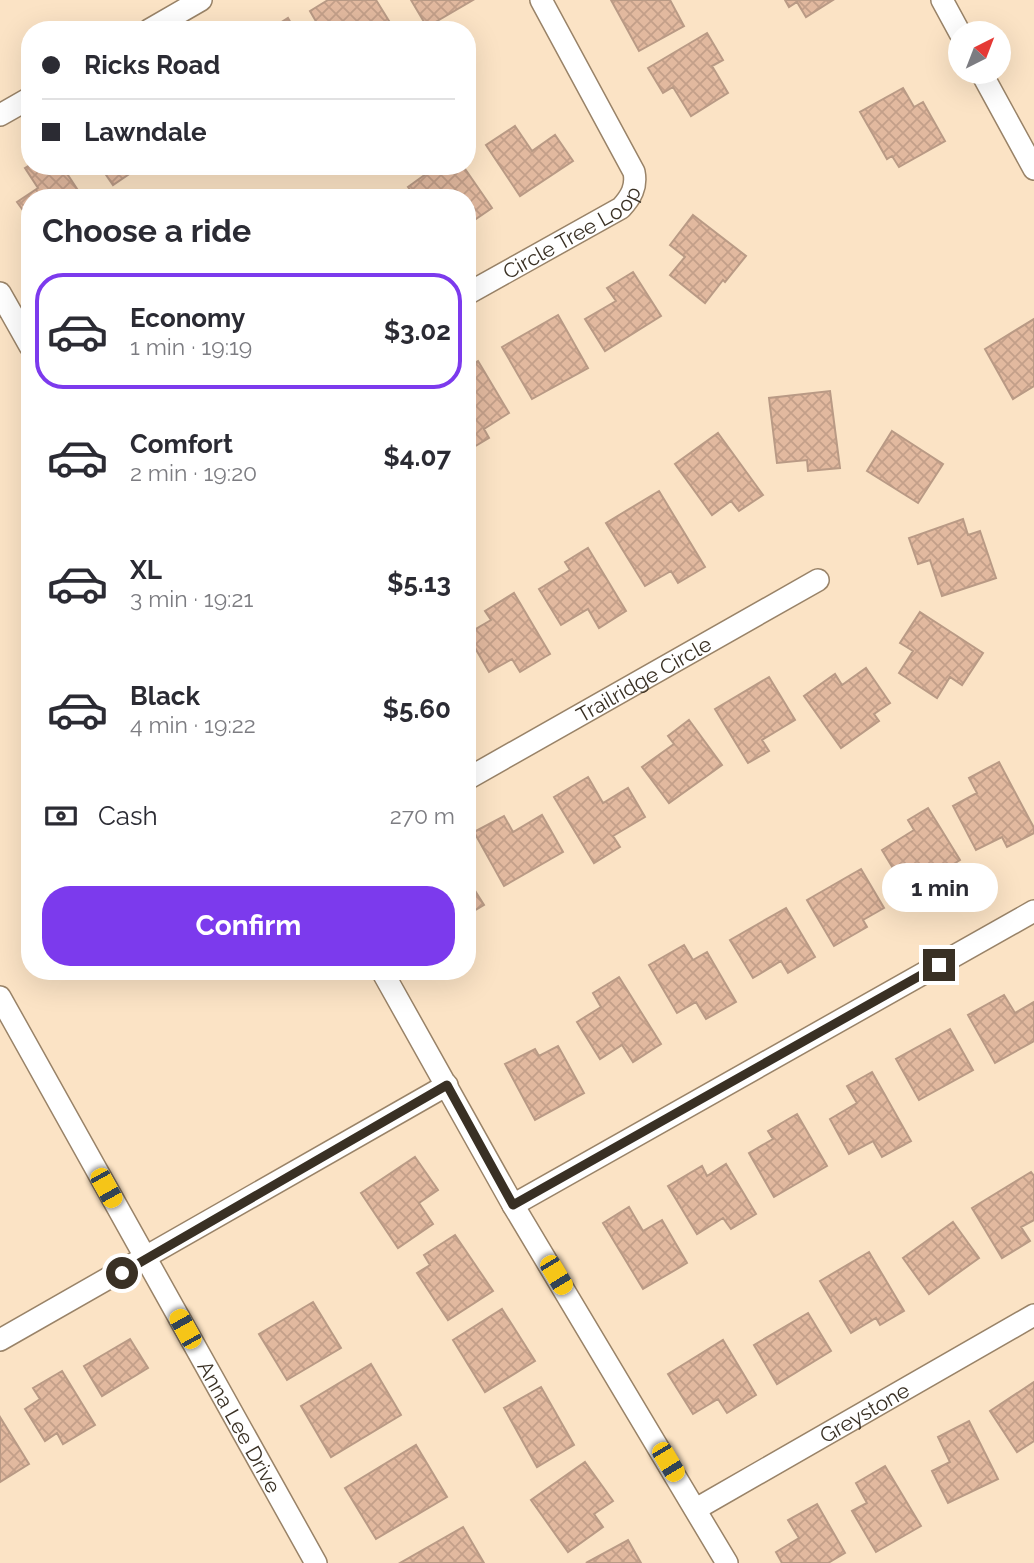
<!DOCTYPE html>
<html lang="en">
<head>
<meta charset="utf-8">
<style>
  body { margin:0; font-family:Raleway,sans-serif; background:#f7f7f7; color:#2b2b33; height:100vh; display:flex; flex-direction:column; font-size:26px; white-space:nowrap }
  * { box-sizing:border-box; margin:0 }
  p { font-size:23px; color:#7c7c81 }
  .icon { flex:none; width:38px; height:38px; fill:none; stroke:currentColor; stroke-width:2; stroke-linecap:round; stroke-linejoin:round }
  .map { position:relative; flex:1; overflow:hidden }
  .sheet { position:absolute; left:21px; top:189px; width:455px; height:791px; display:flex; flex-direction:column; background:#fff; border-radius:28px; box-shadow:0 7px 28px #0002 }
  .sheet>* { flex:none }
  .hud { position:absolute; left:21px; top:21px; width:455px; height:154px; border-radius:28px; box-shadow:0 7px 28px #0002; display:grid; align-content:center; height:154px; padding:0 21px; background:#fff }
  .needle { width:46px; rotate:42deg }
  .fabs { position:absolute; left:948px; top:21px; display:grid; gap:14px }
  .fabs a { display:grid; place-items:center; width:63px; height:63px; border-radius:50%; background:#fff; box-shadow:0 7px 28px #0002; font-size:35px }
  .end { position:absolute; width:32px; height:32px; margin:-16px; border:9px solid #393024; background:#fff; box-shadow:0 0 0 4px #fff }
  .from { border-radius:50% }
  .bubble { position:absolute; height:49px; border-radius:24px; background:#fff; box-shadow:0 7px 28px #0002; font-size:23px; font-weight:700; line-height:49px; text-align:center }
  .car { position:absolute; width:21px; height:42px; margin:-21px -10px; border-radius:9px; box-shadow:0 0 5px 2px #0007; background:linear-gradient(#f5c518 24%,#345 0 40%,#f5c518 0 76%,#345 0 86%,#f5c518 0) }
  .hud b { display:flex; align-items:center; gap:24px; height:66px; font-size:26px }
  .hud b+b { border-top:2px solid #e1e1e2 }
  .hud i { width:18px; height:18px; background:#2b2b33 }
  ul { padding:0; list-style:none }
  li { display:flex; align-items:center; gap:21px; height:116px; margin:0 14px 10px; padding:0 7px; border:4px solid transparent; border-radius:28px }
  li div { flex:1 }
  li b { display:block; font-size:26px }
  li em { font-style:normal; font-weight:700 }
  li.selected { border-color:#7c3aed }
  li>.icon { width:63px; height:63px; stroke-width:1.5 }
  h2 { padding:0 21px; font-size:32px; line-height:84px }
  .pay { display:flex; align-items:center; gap:18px; height:77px; padding:0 21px; font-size:26px }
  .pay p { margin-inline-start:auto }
  .primary-button { display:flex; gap:14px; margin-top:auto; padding:14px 21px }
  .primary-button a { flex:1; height:80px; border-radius:28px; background:#7c3aed; color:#fff; font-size:28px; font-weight:700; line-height:80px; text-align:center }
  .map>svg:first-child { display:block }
  .building { fill:url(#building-cross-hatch); stroke:#b99a85; stroke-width:2 }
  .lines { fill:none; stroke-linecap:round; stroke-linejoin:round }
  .minor-casing { stroke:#998368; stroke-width:24 }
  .minor { stroke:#fff; stroke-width:21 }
  .route { stroke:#393024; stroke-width:9 }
  .labels { text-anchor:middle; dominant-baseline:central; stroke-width:6; stroke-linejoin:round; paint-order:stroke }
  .street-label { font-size:21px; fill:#393024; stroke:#fbe3c5 }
</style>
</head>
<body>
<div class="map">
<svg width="1034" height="1563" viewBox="0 0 1034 1563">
  <defs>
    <pattern id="building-cross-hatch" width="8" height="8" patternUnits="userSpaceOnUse" patternTransform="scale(1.75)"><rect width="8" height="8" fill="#e2b99f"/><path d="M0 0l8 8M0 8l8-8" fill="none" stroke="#c39f89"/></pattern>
  </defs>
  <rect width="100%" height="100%" fill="#fbe3c5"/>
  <path class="building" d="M328,0H376L389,21L374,30H321L310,11Z
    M411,0H473L427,27Z
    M611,0H670L684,26L639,51Z
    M785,0H833L806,17L797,2L789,7Z
    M288,18L295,30H269Z
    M707,33L723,60L712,66L728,93L691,116L673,87L663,93L648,68Z
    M903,88L914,107L923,102L945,141L899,167L892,156L887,159L860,112Z
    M515,126L532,151L555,135L573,161L520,196L486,145Z
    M30,165L62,166L83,198H30V220L17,202L38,188L25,168Z
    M100,166H141L113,185Z
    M437,166H463L492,208L467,225V198H416L408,187Z
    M693,215L746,256L725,282L723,280L705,303L670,275L685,257L670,245Z
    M633,272L661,316L605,351L585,319L616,301L607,288Z
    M558,315L588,368L532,399L502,347Z
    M1034,319V386L1013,399L985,349Z
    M478,361L509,413L484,429L489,438L467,451V367Z
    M830,391L840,468L808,471L807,460L777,463L769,398Z
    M892,431L943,464L918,503L867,471Z
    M718,433L763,495L739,511L731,501L712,515L675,464Z
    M659,491L705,567L678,583L671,571L645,586L606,523Z
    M963,519L968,535L980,531L996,578L942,596L930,560L918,564L909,538Z
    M588,548L626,611L599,628L588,609L561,625L539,589L570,570L565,562Z
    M514,593L550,654L520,672L512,659L489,672L467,634L491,620L485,611Z
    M920,612L983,653L962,685L950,677L937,698L899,673L913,651L900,643Z
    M866,668L890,703L874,714L879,721L841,748L804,696L835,674L842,685Z
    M769,677L795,720L762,740L769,751L748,763L715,709Z
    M689,720L722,765L669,803L642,767L674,744L668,736Z
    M999,762L1034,828V833L1007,847L1002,837L976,850L953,806L977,793L969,778Z
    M588,777L603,803L628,788L645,817L613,836L620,847L594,863L554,797Z
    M928,808L960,860L908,893L882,850L914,830L908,820Z
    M542,815L563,852L504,886L474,832L504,816L513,832Z
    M861,869L884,908L863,920L867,927L834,946L807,900Z
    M467,878L484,905L467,915Z
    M786,908L815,957L788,973L781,961L753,978L730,940Z
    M684,945L693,960L707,952L736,1002L706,1019L696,1002L677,1013L649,965Z
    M619,977L661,1044L633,1062L622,1045L600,1059L577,1022L601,1007L593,993Z
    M1004,995L1015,1013L1034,1002V1041L995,1063L968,1015Z
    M950,1029L973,1070L919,1100L896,1059Z
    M558,1046L584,1093L535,1120L505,1064L535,1049L539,1056Z
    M872,1072L911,1141L882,1157L873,1141L849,1154L830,1119L857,1103L847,1086Z
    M797,1114L827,1166L774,1197L749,1153L773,1139L768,1131Z
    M415,1157L438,1190L419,1203L433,1224L398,1248L361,1193Z
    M726,1164L756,1214L731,1229L723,1218L697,1234L668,1186L702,1166L707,1176Z
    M1031,1172L1034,1176V1220L1021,1227L1030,1241L1002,1258L972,1208Z
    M629,1207L643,1231L662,1220L687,1263L643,1289L603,1223Z
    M953,1222L979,1258L929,1294L903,1258Z
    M455,1235L493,1291L448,1320L417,1273L430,1265L424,1255Z
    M869,1252L904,1311L880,1325L876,1318L851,1333L820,1281Z
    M313,1302L341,1348L287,1380L259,1334Z
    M502,1309L535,1361L485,1392L453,1340Z
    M808,1313L831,1351L777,1384L754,1345Z
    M130,1339L148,1368L102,1396L84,1366Z
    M723,1340L756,1395L727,1413L718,1399L693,1414L668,1374Z
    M371,1364L401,1415L331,1457L301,1406Z
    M62,1371L95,1425L63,1444L57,1433L45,1441L25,1409L40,1399L33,1388Z
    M1034,1382V1441L1017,1452L990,1411Z
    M541,1387L574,1445L537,1467L504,1408Z
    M0,1417L29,1464L0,1482Z
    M969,1421L998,1479L948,1503L932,1471L950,1462L938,1437Z
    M416,1445L447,1497L376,1539L345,1488Z
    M585,1462L613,1501L594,1514L603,1527L568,1552L531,1500Z
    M885,1466L921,1526L876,1552L852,1511L867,1503L856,1483Z
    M817,1504L845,1553L828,1563H782L776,1552L799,1538L788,1520Z
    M463,1527L484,1563H400Z
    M628,1540L641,1563H586Z"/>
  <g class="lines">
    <g class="minor-casing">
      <g id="minor">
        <path d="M942,0L961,35"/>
        <path d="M149,30L201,0"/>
        <path d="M981,72L1034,169"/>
        <path d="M0,115L30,98"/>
        <path d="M0,293L30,346"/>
        <path id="s1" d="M467,294L621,208C631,197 637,187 634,172L541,0"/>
        <path id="s2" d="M467,779L818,580"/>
        <path d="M382,971L513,1205L727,1563"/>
        <path id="s3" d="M0,997L316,1563"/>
        <path d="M513,1205L1034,911"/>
        <path d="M0,1340L447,1085"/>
        <path id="s4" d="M696,1509L1034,1315"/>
      </g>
    </g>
    <use href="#minor" class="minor"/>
  </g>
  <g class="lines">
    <path class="route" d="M122,1273L447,1085L513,1205L939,965"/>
  </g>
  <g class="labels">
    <g class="street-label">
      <text stroke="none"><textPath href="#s1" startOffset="122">Circle Tree Loop</textPath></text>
      <text stroke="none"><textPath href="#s2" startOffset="203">Trailridge Circle</textPath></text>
      <text stroke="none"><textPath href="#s4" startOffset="194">Greystone</textPath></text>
      <text stroke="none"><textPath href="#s3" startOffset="492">Anna Lee Drive</textPath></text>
    </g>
  </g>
</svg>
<div class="fabs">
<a><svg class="needle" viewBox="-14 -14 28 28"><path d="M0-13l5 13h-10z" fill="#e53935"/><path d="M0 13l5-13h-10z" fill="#7c7c81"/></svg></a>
</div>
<i class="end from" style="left:122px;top:1273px"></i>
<i class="end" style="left:939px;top:965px"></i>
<div class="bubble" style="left:882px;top:863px;width:116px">1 min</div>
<i class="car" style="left:106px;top:1188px;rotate:151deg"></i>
<i class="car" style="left:556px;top:1275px;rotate:149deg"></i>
<i class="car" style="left:185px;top:1329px;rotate:331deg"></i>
<i class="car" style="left:668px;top:1462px;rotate:149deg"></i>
<div class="hud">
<b><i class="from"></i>Ricks Road</b>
<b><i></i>Lawndale</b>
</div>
<section class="sheet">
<h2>Choose a ride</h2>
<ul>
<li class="selected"><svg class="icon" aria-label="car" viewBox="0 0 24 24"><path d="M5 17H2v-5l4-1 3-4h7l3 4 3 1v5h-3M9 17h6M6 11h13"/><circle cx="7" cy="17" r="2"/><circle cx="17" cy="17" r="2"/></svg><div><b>Economy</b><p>1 min · 19:19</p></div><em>$3.02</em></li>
<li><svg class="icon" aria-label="car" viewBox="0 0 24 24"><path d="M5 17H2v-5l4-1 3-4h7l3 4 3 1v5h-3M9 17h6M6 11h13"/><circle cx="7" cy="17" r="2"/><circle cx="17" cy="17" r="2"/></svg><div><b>Comfort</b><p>2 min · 19:20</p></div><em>$4.07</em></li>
<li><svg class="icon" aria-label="car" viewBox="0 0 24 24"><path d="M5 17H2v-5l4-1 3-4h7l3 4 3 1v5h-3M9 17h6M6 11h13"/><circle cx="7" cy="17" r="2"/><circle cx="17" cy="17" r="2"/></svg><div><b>XL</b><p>3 min · 19:21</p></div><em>$5.13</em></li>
<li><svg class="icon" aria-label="car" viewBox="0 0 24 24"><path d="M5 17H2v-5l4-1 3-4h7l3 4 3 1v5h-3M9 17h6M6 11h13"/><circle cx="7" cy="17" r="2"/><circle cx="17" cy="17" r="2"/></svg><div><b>Black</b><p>4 min · 19:22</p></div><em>$5.60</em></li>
</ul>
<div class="pay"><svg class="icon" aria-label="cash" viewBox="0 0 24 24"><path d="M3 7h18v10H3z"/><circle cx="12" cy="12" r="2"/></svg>Cash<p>270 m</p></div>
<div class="primary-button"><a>Confirm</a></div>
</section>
</div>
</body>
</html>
